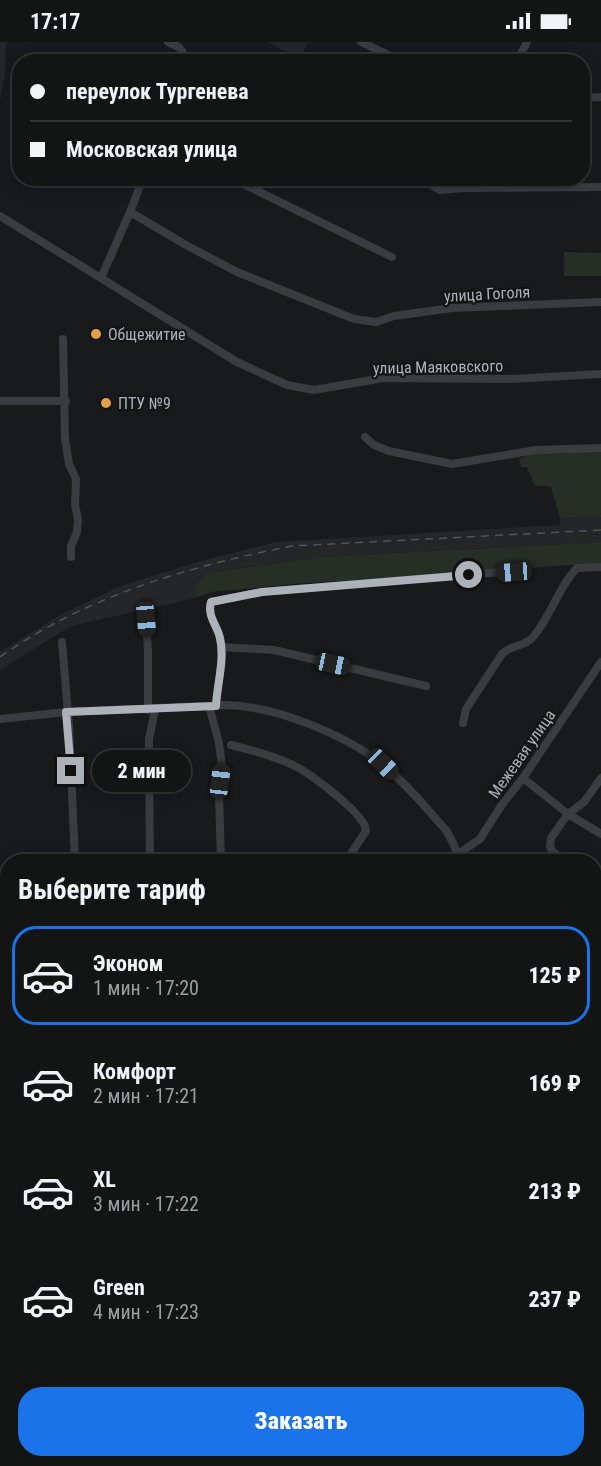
<!DOCTYPE html>
<html lang="ru">
<head>
<meta charset="utf-8">
<style>
  body { margin:0; font-family:"Roboto Condensed",sans-serif; background:#1c1d1d; color:#f1f3f6; height:100vh; display:flex; flex-direction:column; font-size:22px; white-space:nowrap }
  * { box-sizing:border-box; margin:0 }
  p { font-size:20px; color:#9d9ea0 }
  .icon { flex:none; width:33px; height:33px; fill:none; stroke:currentColor; stroke-width:2; stroke-linecap:round; stroke-linejoin:round }
  .map { position:relative; flex:1; overflow:hidden }
  .panel { position:absolute; left:0px; top:812px; width:602px; height:614px; display:flex; flex-direction:column; background:#131414; border-radius:24px 24px 0 0; box-shadow:0 3px 15px #0003,0 0 0 2px #323334 }
  .panel>* { flex:none }
  .guide { position:absolute; left:12px; top:12px; width:578px; height:132px; border-radius:24px; box-shadow:0 3px 15px #0003,0 0 0 2px #323334; display:grid; align-content:center; height:132px; padding:0 18px; background:#131414 }
  .end { position:absolute; width:27px; height:27px; margin:-14px; border:8px solid #adb2ba; background:#111; box-shadow:0 0 0 3px #111 }
  .from { border-radius:50% }
  .bubble { position:absolute; height:42px; border-radius:21px; background:#131414; box-shadow:0 3px 15px #0003,0 0 0 2px #323334; font-size:20px; font-weight:800; line-height:42px; text-align:center }
  .car { position:absolute; width:18px; height:36px; margin:-18px -9px; border-radius:8px; box-shadow:0 0 4px 2px #0007; background:linear-gradient(#222 24%,#8ab4d8 0 40%,#222 0 76%,#8ab4d8 0 86%,#222 0) }
  .guide b { display:flex; align-items:center; gap:21px; height:57px; font-size:22px }
  .guide b+b { border-top:2px solid #323334 }
  .guide i { width:15px; height:15px; background:#f1f3f6 }
  ul { padding:0; list-style:none }
  li { display:flex; align-items:center; gap:18px; height:99px; margin:0 12px 9px; padding:0 6px; border:3px solid transparent; border-radius:24px }
  li div { flex:1 }
  li b { display:block; font-size:22px }
  li em { font-style:normal; font-weight:800 }
  li.selected { border-color:#1a73e8 }
  li>.icon { width:54px; height:54px; stroke-width:1.5 }
  h2 { padding:0 18px; font-size:27px; line-height:72px }
  .cta { display:flex; gap:12px; margin-top:auto; padding:12px 18px }
  .cta a { flex:1; height:69px; border-radius:24px; background:#1a73e8; color:#fff; font-size:24px; font-weight:800; line-height:69px; text-align:center }
  .status { display:flex; justify-content:space-between; align-items:center; height:42px; padding:0 30px; background:#131414; direction:ltr }
  .status svg { height:16px; fill:currentColor }
  .map>svg:first-child { display:block }
  .built { fill:#252628 }
  .green { fill:#262e26 }
  .lines { fill:none; stroke-linecap:round; stroke-linejoin:round }
  .stream { stroke:#333d43; stroke-width:1.5 }
  .minor { stroke:#3b3c40; stroke-width:8 }
  .rail { stroke:#525459; stroke-width:1.5; stroke-dasharray:8 6; stroke-linecap:butt }
  .route { stroke:#adb2ba; stroke-width:8 }
  .poi-dot { fill:#e3a249; stroke:#141516; stroke-width:2 }
  .labels { text-anchor:middle; dominant-baseline:central; stroke-width:4.5; stroke-linejoin:round; paint-order:stroke }
  .street-label { font-size:16px; fill:#adb2ba; stroke:#141516 }
  .poi-label { font-size:16px; fill:#adb2ba; stroke:#141516; text-anchor:start }
</style>
</head>
<body>
<div class="status"><b>17:17</b><svg viewBox="0 0 49 12"><path d="M0 12V9h3v3zM5 12V6h3v6zM10 12V3h3v9zM15 12V0h3v12zM26 1h20v11H26zM47 4h2v5h-2z"/></svg></div>
<div class="map">
<svg width="601" height="1424" viewBox="0 0 601 1424">
  <rect width="100%" height="100%" fill="#191a1b"/>
  <path class="built" d="M0,0H6L5,32L0,58Z
    M268,0H308L300,17Z
    M601,475V500L322,515L206,531L194,546L196,556L71,584L0,628V610L60,573L123,543L201,519L276,500L560,483V476Z
    M171,1418H274L279,1424H174Z"/>
  <path class="green" d="M564,210L601,211V234H564Z
    M601,408V475L560,476L551,445L534,443L527,425H521L519,417L534,411Z
    M601,500V523H566L449,533L304,541L212,550L196,556L194,546L206,531L322,515Z"/>
  <g class="lines">
    <path class="stream" d="M461,1418L466,1424
      M411,1424L423,1418"/>
    <path class="minor" d="M168,0L179,5L188,19
      M361,0L403,20
      M517,20L527,0
      M582,56L601,55
      M231,136L392,215
      M419,136L440,148L463,146L601,145
      M130,170L186,203L237,230L354,277L376,280L394,274L452,266L601,260
      M0,174L237,320L287,343L314,348L383,336L511,337L601,332
      M101,236L130,170L143,136
      M63,297L65,397L69,422L76,437L75,462L78,478L77,490L71,504V515
      M0,359H66
      M365,395L374,403L389,409L452,422L536,408L601,406
      M146,577L148,611V668
      M62,600L69,683L75,819
      M221,605L274,608L426,644
      M209,664L219,701L222,725L219,753L221,819
      M216,664C217,642 225,618 220,596C217,583 207,574 211,560L262,550L514,529
      M0,677L66,670L226,663C275,664 344,692 382,722C406,741 426,766 446,788L453,801L460,819
      M463,681L466,667L502,612C512,602 526,605 534,594C551,574 559,544 577,526L601,525
      M231,703C252,708 273,714 293,723C309,731 366,772 366,789L346,819
      M523,736L568,772L601,792
      M458,812L480,797L501,764L523,736L601,620
      M150,819L149,697L155,668
      M565,819L553,810L550,805L551,796L568,772L584,760L601,736
      M594,836L601,830
      M594,879L601,871
      M594,944L601,949
      M594,1034L601,1024
      M594,1194L601,1182
      M594,1312L601,1301
      M0,1327L8,1324
      M594,1404L601,1408
      M169,1418L171,1424
      M123,1424L144,1418
      M322,1424L328,1418
      M510,1424L516,1418"/>
    <path class="rail" d="M0,615C86,554 190,524 292,504L601,488"/>
  </g>
  <g class="lines">
    <path class="route" d="M71,729L66,670L216,664C217,642 225,618 220,596C217,583 207,574 211,560L262,550L469,533"/>
  </g>
  <g class="poi-dot">
    <circle cx="96" cy="292" r="6"/>
    <circle cx="106" cy="361" r="6"/>
  </g>
  <g class="labels">
    <g class="street-label">
      <text transform="translate(487 252) rotate(-3)">улица Гоголя</text>
      <text transform="translate(438 325) rotate(-1)">улица Маяковского</text>
      <text transform="translate(522 712) rotate(-55)">Межевая улица</text>
    </g>
    <g class="poi-label">
      <text x="108" y="292">Общежитие</text>
      <text x="118" y="361">ПТУ №9</text>
    </g>
  </g>
</svg>
<i class="end from" style="left:469px;top:533px"></i>
<i class="end" style="left:71px;top:729px"></i>
<div class="bubble" style="left:92px;top:708px;width:99px">2 мин</div>
<i class="car" style="left:514px;top:530px;rotate:266deg"></i>
<i class="car" style="left:146px;top:577px;rotate:175deg"></i>
<i class="car" style="left:333px;top:622px;rotate:102deg"></i>
<i class="car" style="left:383px;top:722px;rotate:134deg"></i>
<i class="car" style="left:220px;top:739px;rotate:7deg"></i>
<div class="guide">
<b><i class="from"></i>переулок Тургенева</b>
<b><i></i>Московская улица</b>
</div>
<section class="panel">
<h2>Выберите тариф</h2>
<ul>
<li class="selected"><svg class="icon" aria-label="car" viewBox="0 0 24 24"><path d="M5 17H2v-5l4-1 3-4h7l3 4 3 1v5h-3M9 17h6M6 11h13"/><circle cx="7" cy="17" r="2"/><circle cx="17" cy="17" r="2"/></svg><div><b>Эконом</b><p>1 мин · 17:20</p></div><em>125 ₽</em></li>
<li><svg class="icon" aria-label="car" viewBox="0 0 24 24"><path d="M5 17H2v-5l4-1 3-4h7l3 4 3 1v5h-3M9 17h6M6 11h13"/><circle cx="7" cy="17" r="2"/><circle cx="17" cy="17" r="2"/></svg><div><b>Комфорт</b><p>2 мин · 17:21</p></div><em>169 ₽</em></li>
<li><svg class="icon" aria-label="car" viewBox="0 0 24 24"><path d="M5 17H2v-5l4-1 3-4h7l3 4 3 1v5h-3M9 17h6M6 11h13"/><circle cx="7" cy="17" r="2"/><circle cx="17" cy="17" r="2"/></svg><div><b>XL</b><p>3 мин · 17:22</p></div><em>213 ₽</em></li>
<li><svg class="icon" aria-label="car" viewBox="0 0 24 24"><path d="M5 17H2v-5l4-1 3-4h7l3 4 3 1v5h-3M9 17h6M6 11h13"/><circle cx="7" cy="17" r="2"/><circle cx="17" cy="17" r="2"/></svg><div><b>Green</b><p>4 мин · 17:23</p></div><em>237 ₽</em></li>
</ul>
<div class="cta"><a>Заказать</a></div>
</section>
</div>
</body>
</html>
